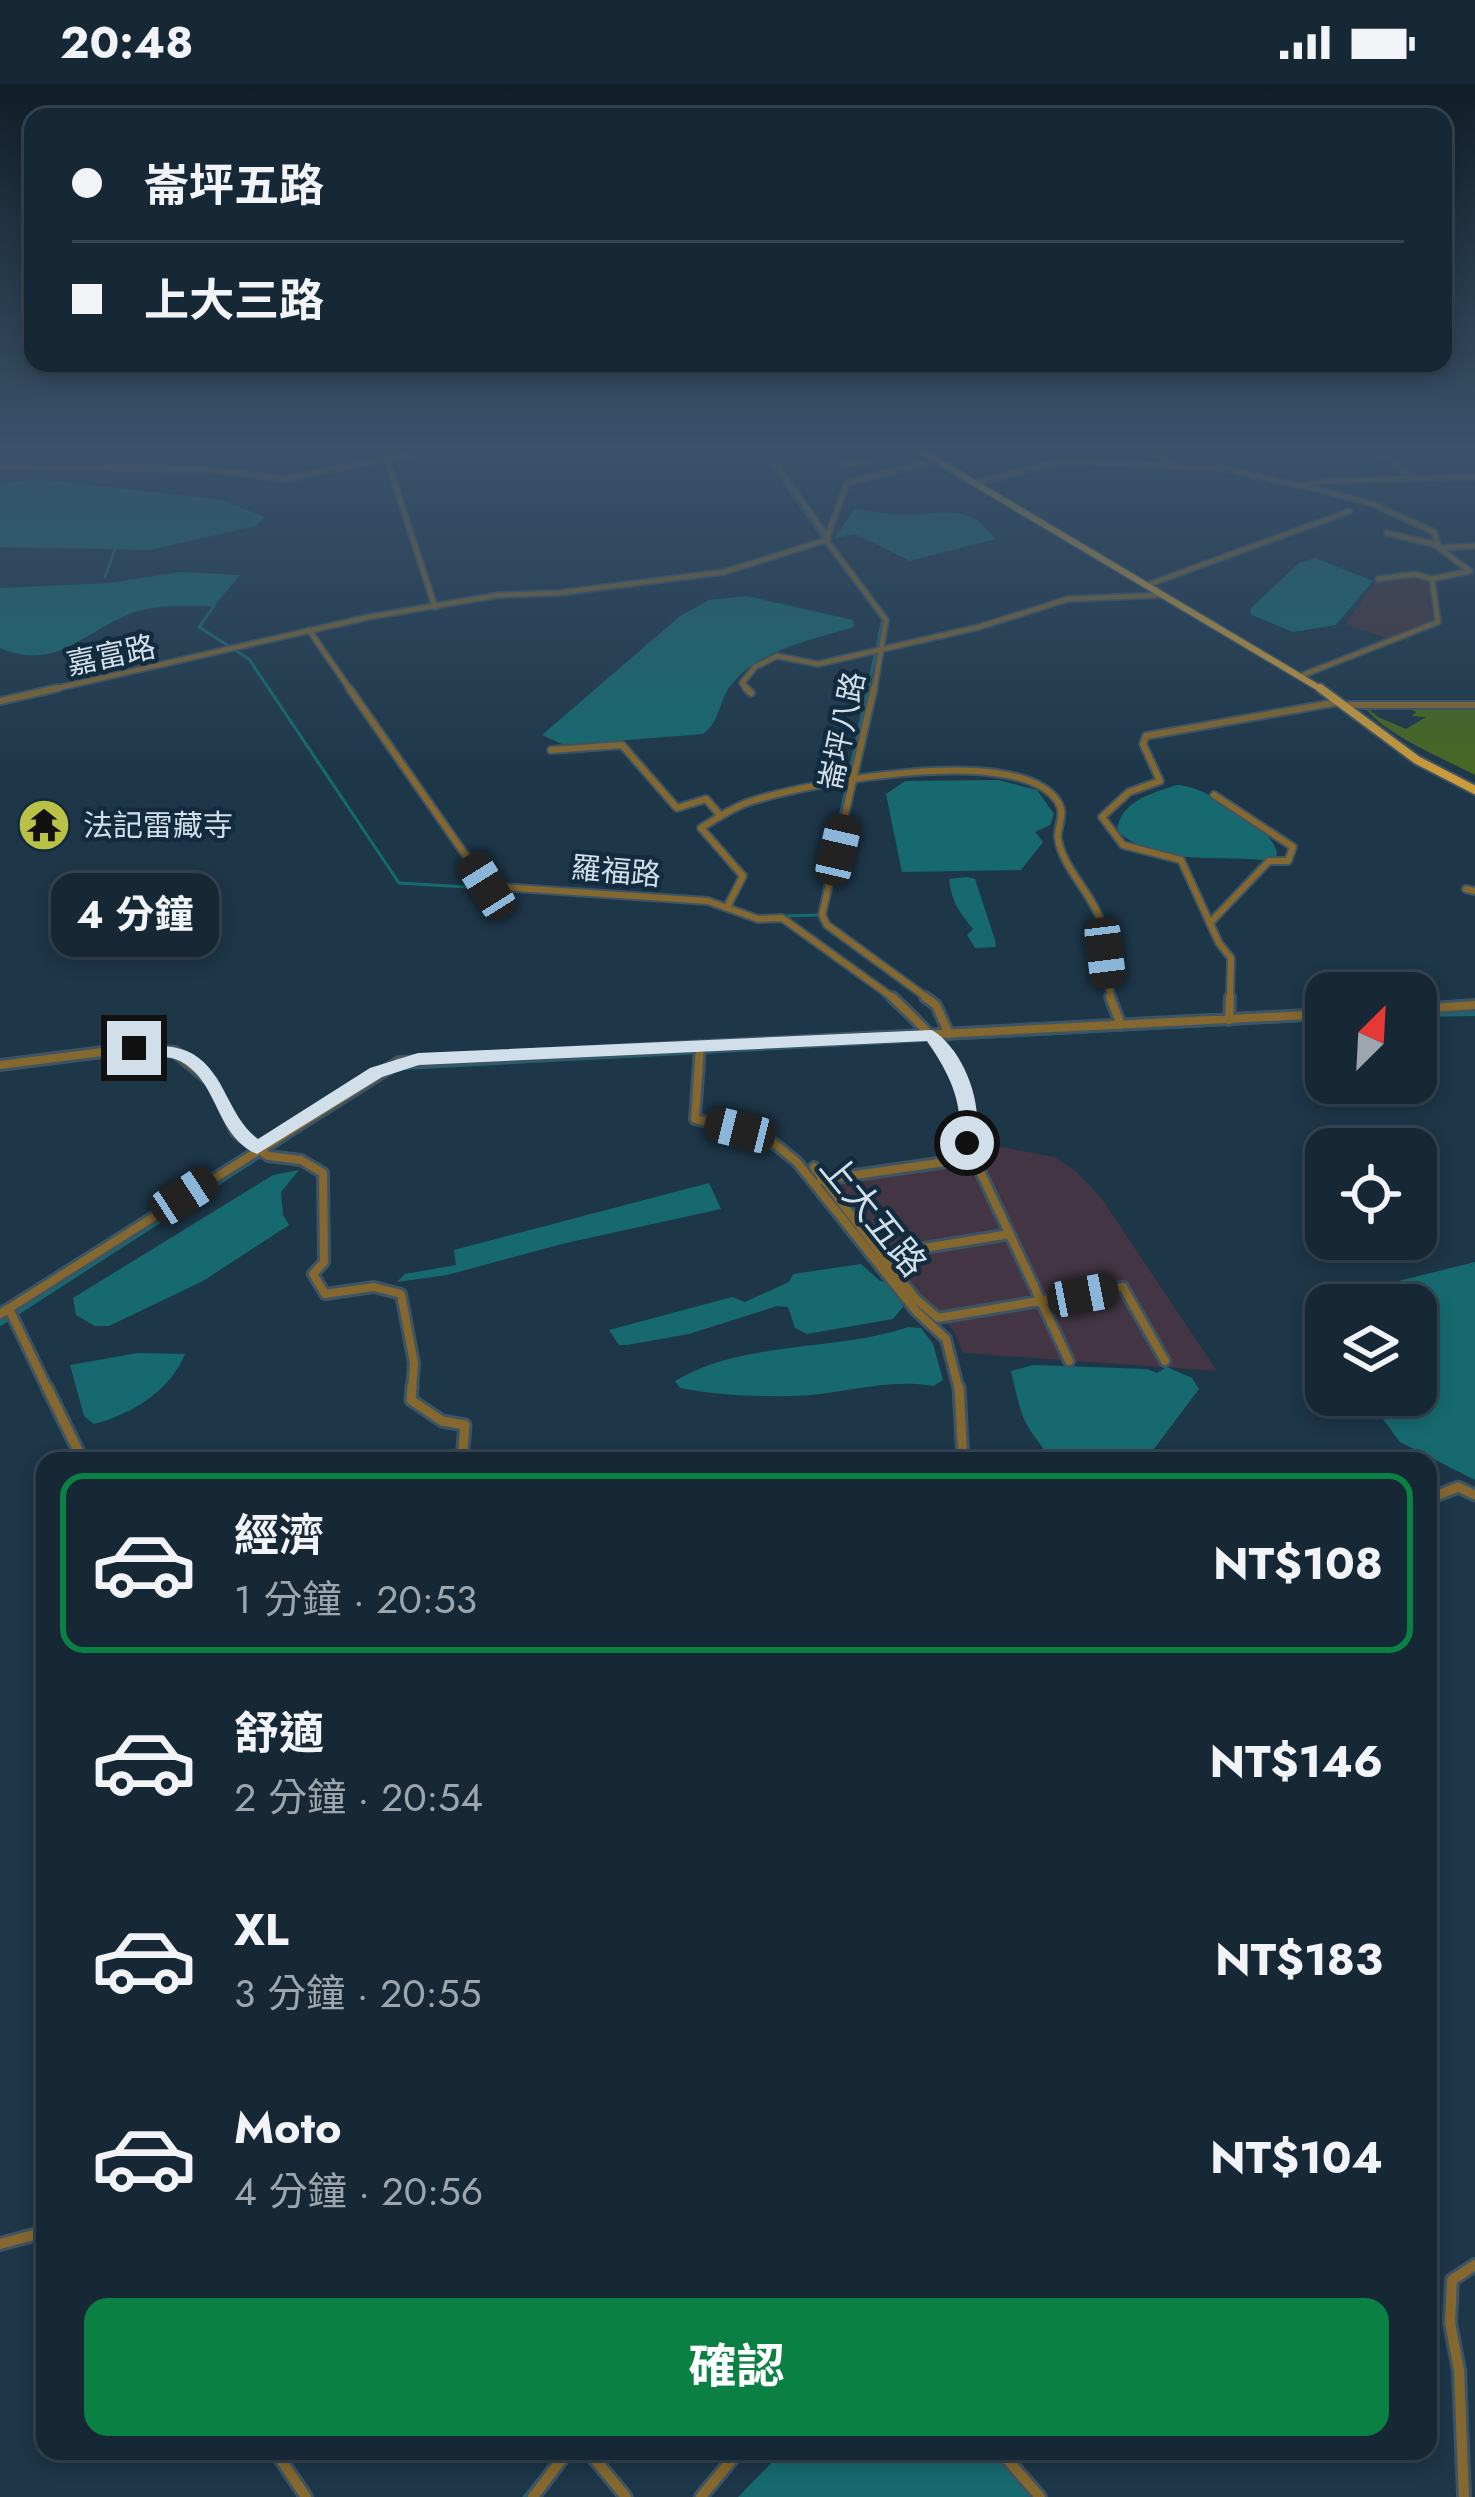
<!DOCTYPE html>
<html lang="zh-TW">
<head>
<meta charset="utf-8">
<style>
  body { margin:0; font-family:Jost,"Noto Sans TC",sans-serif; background:#233442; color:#f1f3f6; height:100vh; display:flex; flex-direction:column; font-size:45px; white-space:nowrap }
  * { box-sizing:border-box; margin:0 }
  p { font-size:39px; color:#9ea6ad }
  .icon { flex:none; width:66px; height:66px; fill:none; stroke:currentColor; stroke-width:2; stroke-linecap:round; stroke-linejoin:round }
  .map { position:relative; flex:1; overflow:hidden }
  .details { position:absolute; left:36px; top:1368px; width:1401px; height:1008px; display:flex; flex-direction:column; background:#162836; border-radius:24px; box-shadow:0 6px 18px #0003,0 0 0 3px #354451 }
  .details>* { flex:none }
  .guide { position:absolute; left:24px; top:24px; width:1428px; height:264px; border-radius:24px; box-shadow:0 6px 18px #0003,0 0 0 3px #354451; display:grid; align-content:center; height:264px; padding:0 48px; background:#162836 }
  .needle { width:78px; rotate:24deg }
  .controls { position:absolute; left:1305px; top:888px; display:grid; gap:24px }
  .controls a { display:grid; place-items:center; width:132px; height:132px; border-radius:24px; background:#162836; box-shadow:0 6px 18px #0003,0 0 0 3px #354451; font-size:60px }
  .end { position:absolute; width:54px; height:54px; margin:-27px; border:15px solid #d1dfeb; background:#111; box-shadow:0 0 0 6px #111 }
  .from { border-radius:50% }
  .bubble { position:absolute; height:84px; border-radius:24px; background:#162836; box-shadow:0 6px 18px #0003,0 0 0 3px #354451; font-size:39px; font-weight:700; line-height:84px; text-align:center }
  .car { position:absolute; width:36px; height:72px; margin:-36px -18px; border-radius:15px; box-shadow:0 0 9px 3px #0007; background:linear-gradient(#222 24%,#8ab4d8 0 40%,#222 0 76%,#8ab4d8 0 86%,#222 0) }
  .guide b { display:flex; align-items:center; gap:42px; height:114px; font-size:45px }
  .guide b+b { border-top:3px solid #354451 }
  .guide i { width:30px; height:30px; background:#f1f3f6 }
  ul { padding:21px 0 0; list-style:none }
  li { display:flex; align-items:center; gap:36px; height:180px; margin:0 24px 18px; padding:0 24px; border:6px solid transparent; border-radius:24px }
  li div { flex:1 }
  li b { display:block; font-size:45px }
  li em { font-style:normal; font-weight:700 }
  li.current { border-color:#0b8043 }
  li>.icon { width:108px; height:108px; stroke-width:1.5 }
  .button { display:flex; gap:24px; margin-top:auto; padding:24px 48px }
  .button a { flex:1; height:138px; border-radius:24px; background:#0b8043; color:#fff; font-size:48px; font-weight:700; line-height:138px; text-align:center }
  .status { display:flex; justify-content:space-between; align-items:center; height:84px; padding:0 60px; background:#162836; direction:ltr }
  .status svg { height:33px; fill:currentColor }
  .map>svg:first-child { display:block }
  .industrial { fill:#433543 }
  .education { fill:#47343c }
  .green { fill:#486821 }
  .water { fill:#166a6f }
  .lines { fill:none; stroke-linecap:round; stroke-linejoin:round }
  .stream-far1 { stroke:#166a6f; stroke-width:3 }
  .stream { stroke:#166a6f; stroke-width:4.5 }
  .canal { stroke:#166a6f; stroke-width:6 }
  .minor-far4-casing { stroke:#3d5465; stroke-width:8 }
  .minor-far3-casing { stroke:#3d5465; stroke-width:10 }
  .minor-far2-casing { stroke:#3d5465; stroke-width:14 }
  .minor-far1-casing { stroke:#3d5465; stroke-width:15 }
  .minor-casing { stroke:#3d5465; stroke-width:16 }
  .major-far1-casing { stroke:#3d5465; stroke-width:9 }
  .major-casing { stroke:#3d5465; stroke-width:12 }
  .minor-far4 { stroke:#85682f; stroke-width:4.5 }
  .minor-far3 { stroke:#85682f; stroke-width:6 }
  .minor-far2 { stroke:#85682f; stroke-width:8 }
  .minor-far1 { stroke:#85682f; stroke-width:9 }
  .minor { stroke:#85682f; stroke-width:10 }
  .major-far1 { stroke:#cd9c3a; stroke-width:6 }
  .major { stroke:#cd9c3a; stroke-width:8 }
  .route { fill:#d1dfeb }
  .labels { text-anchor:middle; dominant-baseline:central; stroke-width:9; stroke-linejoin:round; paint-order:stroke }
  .far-street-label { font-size:30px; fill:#d1dfeb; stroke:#132b3e }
  .far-poi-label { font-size:30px; fill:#d1dfeb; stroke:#132b3e; text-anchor:start }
  .street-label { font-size:36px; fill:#d1dfeb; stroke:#132b3e }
</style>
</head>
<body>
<div class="status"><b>20:48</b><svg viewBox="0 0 49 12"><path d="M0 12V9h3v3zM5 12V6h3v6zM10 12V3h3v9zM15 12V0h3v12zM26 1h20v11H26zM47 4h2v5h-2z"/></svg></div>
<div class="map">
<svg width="1475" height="2413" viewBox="0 0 1475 2413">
  <rect width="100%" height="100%" fill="#1d3648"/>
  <path class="industrial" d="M975,1058L1054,1073L1076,1087L1102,1115L1217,1287L963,1269L953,1246L901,1192L827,1099L981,1075Z"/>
  <path class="education" d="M1417,492L1431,496L1434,538L1394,557L1346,540L1375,498Z"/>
  <path class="green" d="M1364,621L1378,633L1406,645L1426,633L1412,632L1416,628L1400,621L1475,622V691C1445,675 1380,649 1364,621Z"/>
  <path class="water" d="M36,395L222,416L265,433L255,442L150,466L0,463V400Z
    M854,425C870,426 888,431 904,431C942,431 969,418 995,455L910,477L855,450L835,454Z
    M1315,474L1373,497L1336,541L1293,548L1252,531L1250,525L1299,479Z
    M180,488L240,491L214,522C186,522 156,520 129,530C80,551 55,587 0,564V504L109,499Z
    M746,512L853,536L854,543C812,556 759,565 731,601C718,617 721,637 703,650L564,661L542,651L680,532L709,516Z
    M999,696L1037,706L1054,730L1050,741L1035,748L1043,758L1021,786L902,788L886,710L905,697Z
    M1177,701C1203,701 1275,744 1277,770L1273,777C1220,770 1160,784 1117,747C1120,717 1152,709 1177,701Z
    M967,793L975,795L995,856L996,863L975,864L967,851L973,845C959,827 952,819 949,795Z
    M299,1086L281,1108L283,1131L289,1141L203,1197L109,1242H95L76,1231L73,1214L273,1091Z
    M709,1099L721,1125L566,1159L447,1191L397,1198L405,1190L456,1181L454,1166Z
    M1475,1178V1396L1400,1358L1365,1311H1416V1221H1345L1378,1202Z
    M861,1180L880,1197L888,1198L903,1223L893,1235L807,1250L795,1244L788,1223L777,1222L689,1250L627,1261H619L609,1246L732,1213L745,1218L789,1198L793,1190Z
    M908,1243L921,1244L933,1260L943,1296L933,1302C884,1294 842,1311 793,1312C756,1313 716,1311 680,1304L675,1297C742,1256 835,1268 908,1243Z
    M138,1269L185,1270C170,1307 132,1330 94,1340L84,1332L70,1281Z
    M1033,1281L1147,1285L1157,1289L1167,1283L1192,1294L1199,1305L1145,1377H1053C1021,1336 1023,1338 1011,1287Z
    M783,2367H976L1013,2386L1036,2413H738Z"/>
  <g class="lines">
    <path class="stream-far1" d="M756,360L846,486
      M361,377L362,360
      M105,493L115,465
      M214,522L199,543L249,575L399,799L484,804
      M819,829L884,530L862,500
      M785,832L819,831
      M825,843L904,901
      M876,905L914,939
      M927,917L938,934"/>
    <path class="stream" d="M525,2413L554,2377"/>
    <path class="canal" d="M1416,930L1475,929
      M384,990L403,983L1298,935
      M0,1239L288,1053"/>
    <g class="minor-far4-casing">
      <path id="minor-far4" d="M761,360L828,454
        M1144,360L1171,381
        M1368,360L1414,393
        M387,376L435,523
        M844,380L868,377
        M0,382L204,385L286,395L456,360
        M976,399L1062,377L1221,384L1302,402L1327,397L1475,393
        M1387,449L1437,461
        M826,456L886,536L874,607
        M1440,464L1475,462
        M1378,495L1415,490L1432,495
        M1147,501L1350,427
        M309,546L351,607
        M1303,591L1438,538L1432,495L1470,487L1439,464L1434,448L1373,420L1309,403
        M45,607L369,533L499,511L558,509L724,488L826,456L847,399L938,376
        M749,607L742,599L755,583L777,572L818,580L979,543L1068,515L1163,511"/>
    </g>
    <g class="minor-far3-casing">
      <path id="minor-far3" d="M349,604L487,802L708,817L758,835L782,834L896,916
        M746,604L751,609
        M874,604L822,831L827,841L930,916
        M0,617L58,604
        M1344,621H1475
        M551,666L622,661L677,724L706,715L720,731
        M1466,805L1475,807
        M727,823L743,792L701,744C717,734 732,724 749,718C806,699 1021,658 1058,718C1066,730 1057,742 1058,754C1061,781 1091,809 1100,835C1109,859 1108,891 1111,916
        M1210,839L1269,777H1288L1293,763L1214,711
        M1230,916L1231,874L1219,859L1181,776L1123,761L1102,733L1129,708L1160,697L1143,660L1146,652L1339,618"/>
    </g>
    <g class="minor-far2-casing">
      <path id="minor-far2" d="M892,913C935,953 977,996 967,1059L1069,1277
        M925,913L936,921L949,950
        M1110,913L1121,941
        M1416,925L1475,921
        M1229,936L1230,913
        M700,962L695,1035L765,1052L797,1078L916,1227L946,1255L959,1306
        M0,981L134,964L175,968L212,998L236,1048L268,1072L301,1076L323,1089L324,1178L313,1190L325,1210L374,1203L401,1210L414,1279L412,1306
        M814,1083L915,1214L938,1234L1123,1203L1165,1277
        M821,1096L973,1074
        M881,1171L1010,1150
        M9,1225L48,1306
        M0,1230L399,978L1326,930"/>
    </g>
    <g class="minor-far1-casing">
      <path id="minor-far1" d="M47,1303L83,1377
        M412,1303L411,1316L442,1337L465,1341L462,1377
        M959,1303L963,1377
        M1428,1415L1458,1403L1475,1411"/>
    </g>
    <g class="minor-casing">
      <path id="minor" d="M0,2160L45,2148
        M275,2367L306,2413
        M588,2367L626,2413
        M1000,2367L1040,2413
        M533,2413L568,2367
        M701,2413L739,2367
        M1464,2413L1459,2286L1450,2239L1452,2196L1475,2181"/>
    </g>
    <g class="major-far1-casing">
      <path id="major-far1" d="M909,360L1324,607"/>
    </g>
    <g class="major-casing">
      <path id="major" d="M1320,604L1417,676L1475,706"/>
    </g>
    <use href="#minor-far4" class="minor-far4"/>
    <use href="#minor-far3" class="minor-far3"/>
    <use href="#minor-far2" class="minor-far2"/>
    <use href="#minor-far1" class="minor-far1"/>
    <use href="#minor" class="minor"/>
    <use href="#major-far1" class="major-far1"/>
    <use href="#major" class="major"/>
  </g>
  <linearGradient id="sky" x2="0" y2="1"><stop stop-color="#101e28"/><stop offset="0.52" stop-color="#3a526a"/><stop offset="1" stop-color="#3a526a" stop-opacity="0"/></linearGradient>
  <rect width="1475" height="697" fill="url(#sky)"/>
  <path class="route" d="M932,946C965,966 987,1027 973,1063L958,1059C965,1020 949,989 927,957L419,981L382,993L257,1070C215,1052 219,997 180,977C163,969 141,975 126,964L134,959C151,961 178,961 193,970C226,990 228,1033 258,1055L370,984L418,969Z"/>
  <defs>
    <g id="temple-disc" transform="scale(2.7)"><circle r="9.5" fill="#b9c146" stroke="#132b3e"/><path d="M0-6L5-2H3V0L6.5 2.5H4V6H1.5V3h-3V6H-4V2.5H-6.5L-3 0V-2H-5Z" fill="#111"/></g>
  </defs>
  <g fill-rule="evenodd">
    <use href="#temple-disc" x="44" y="741"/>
  </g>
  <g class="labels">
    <g class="far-street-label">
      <text transform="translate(111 571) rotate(-12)">嘉富路</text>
      <text transform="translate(842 647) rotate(-78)">崙坪八路</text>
      <text transform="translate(616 787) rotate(5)">羅福路</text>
    </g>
    <g class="far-poi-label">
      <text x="83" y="741">法記雷藏寺</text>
    </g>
    <g class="street-label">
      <text transform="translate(874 1131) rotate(51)">上大五路</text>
    </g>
  </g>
</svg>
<div class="controls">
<a><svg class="needle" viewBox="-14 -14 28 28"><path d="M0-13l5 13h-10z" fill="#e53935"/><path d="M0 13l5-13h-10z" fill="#9ea6ad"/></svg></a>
<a><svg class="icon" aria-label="locate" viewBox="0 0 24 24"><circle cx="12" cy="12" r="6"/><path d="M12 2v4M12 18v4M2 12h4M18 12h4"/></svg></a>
<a><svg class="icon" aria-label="layers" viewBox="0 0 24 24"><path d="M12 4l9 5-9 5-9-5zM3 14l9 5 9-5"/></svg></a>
</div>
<i class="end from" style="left:967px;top:1059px"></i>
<i class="end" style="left:134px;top:964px"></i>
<div class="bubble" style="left:51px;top:789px;width:168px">4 分鐘</div>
<i class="car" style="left:838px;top:766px;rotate:13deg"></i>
<i class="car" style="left:487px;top:802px;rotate:328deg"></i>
<i class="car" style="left:1105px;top:869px;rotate:173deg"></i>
<i class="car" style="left:740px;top:1046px;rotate:284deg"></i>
<i class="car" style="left:184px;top:1112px;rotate:57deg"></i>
<i class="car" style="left:1083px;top:1211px;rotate:79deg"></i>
<div class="guide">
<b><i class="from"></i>崙坪五路</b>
<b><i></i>上大三路</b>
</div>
<section class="details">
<ul>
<li class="current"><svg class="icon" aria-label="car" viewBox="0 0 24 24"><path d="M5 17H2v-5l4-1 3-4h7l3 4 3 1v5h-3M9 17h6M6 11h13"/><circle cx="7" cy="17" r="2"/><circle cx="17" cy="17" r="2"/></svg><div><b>經濟</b><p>1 分鐘 · 20:53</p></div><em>NT$108</em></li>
<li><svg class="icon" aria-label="car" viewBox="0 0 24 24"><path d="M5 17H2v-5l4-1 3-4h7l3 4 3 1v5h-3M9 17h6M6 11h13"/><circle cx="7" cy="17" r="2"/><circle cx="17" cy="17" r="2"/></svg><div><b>舒適</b><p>2 分鐘 · 20:54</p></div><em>NT$146</em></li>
<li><svg class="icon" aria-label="car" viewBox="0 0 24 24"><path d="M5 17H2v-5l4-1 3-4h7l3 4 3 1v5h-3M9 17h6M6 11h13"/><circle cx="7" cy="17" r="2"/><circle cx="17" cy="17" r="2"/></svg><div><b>XL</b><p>3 分鐘 · 20:55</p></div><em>NT$183</em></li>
<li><svg class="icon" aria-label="car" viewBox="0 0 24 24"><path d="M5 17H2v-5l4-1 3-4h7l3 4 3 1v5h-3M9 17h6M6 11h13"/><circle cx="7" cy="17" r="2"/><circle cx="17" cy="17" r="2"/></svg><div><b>Moto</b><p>4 分鐘 · 20:56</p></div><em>NT$104</em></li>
</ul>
<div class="button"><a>確認</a></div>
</section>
</div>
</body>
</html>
